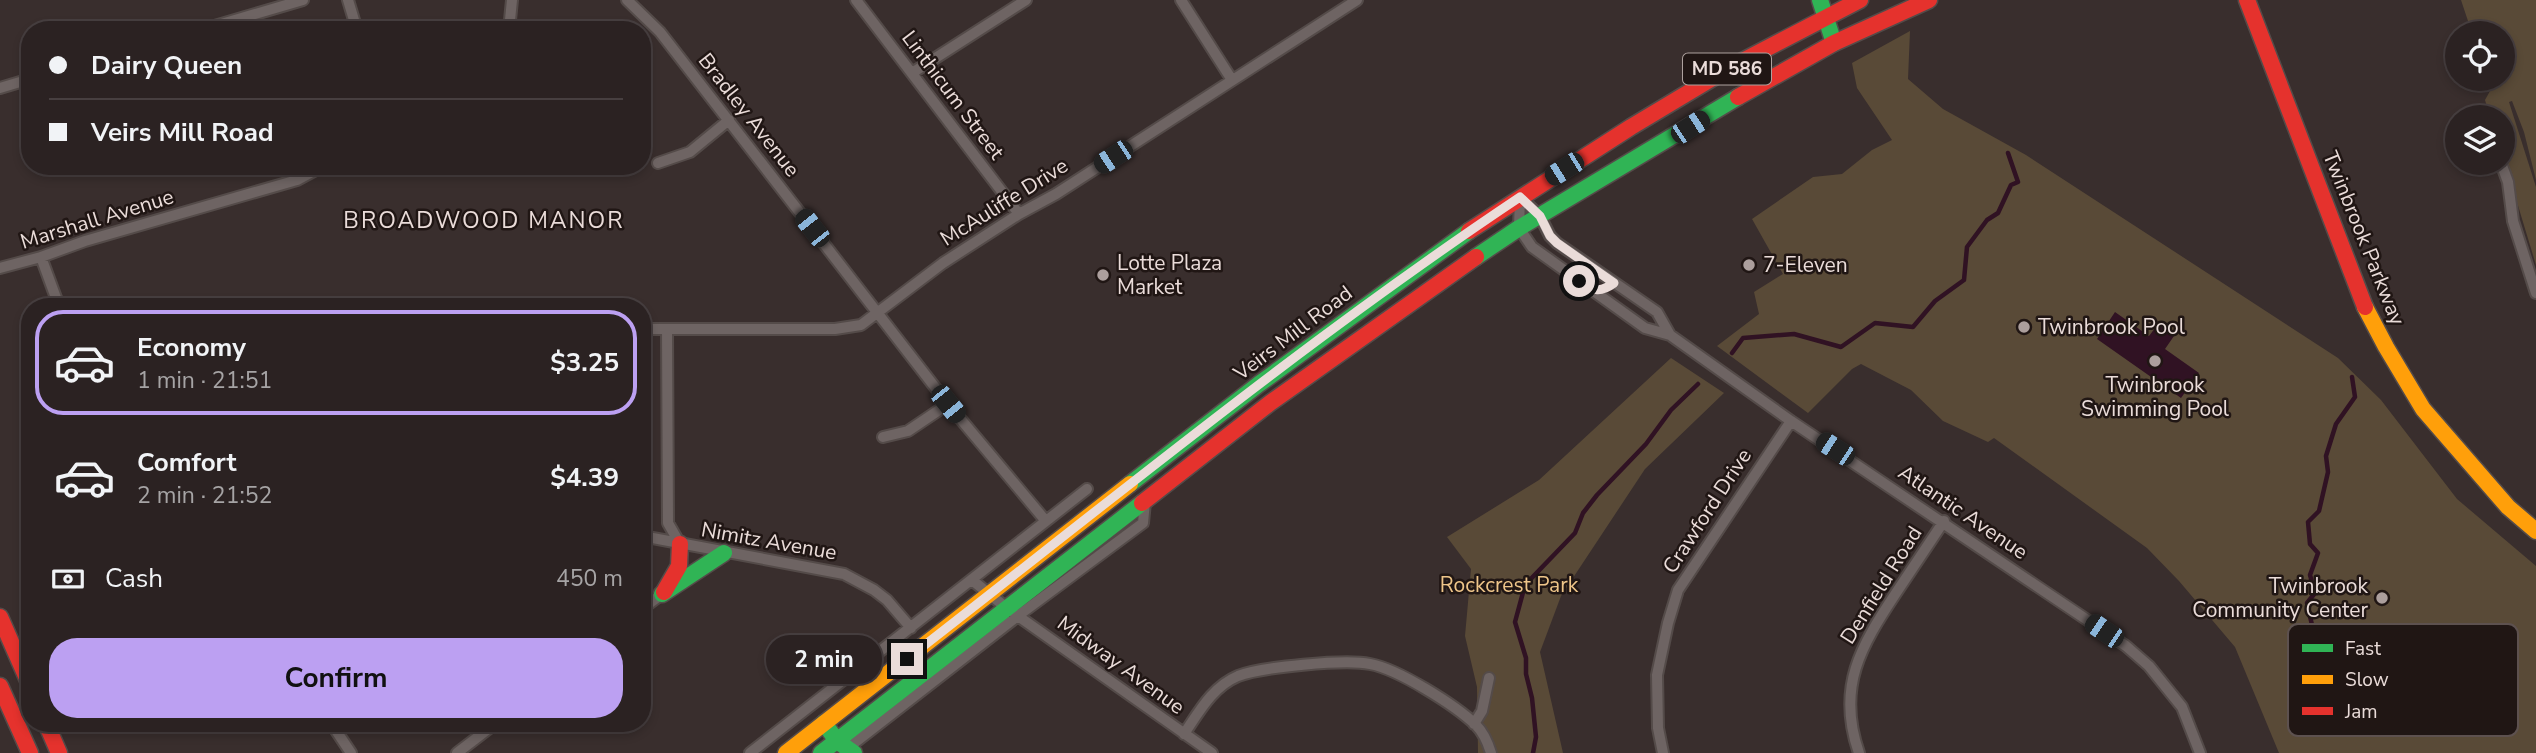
<!DOCTYPE html>
<html lang="en">
<head>
<meta charset="utf-8">
<style>
  body { margin:0; font-family:"Nunito Sans",sans-serif; background:#332a2a; color:#f1f3f6; height:100vh; display:flex; flex-direction:column; font-size:26px; white-space:nowrap }
  * { box-sizing:border-box; margin:0 }
  p { font-size:23px; color:#a6a4a5 }
  .icon { flex:none; width:38px; height:38px; fill:none; stroke:currentColor; stroke-width:2; stroke-linecap:round; stroke-linejoin:round }
  .map { position:relative; flex:1; overflow:hidden }
  .details { position:absolute; left:21px; top:298px; width:630px; height:434px; display:flex; flex-direction:column; background:#2b2222; border-radius:28px; box-shadow:0 4px 10px #0003,0 0 0 2px #473f40 }
  .details>* { flex:none }
  .banner { position:absolute; left:21px; top:21px; width:630px; height:154px; border-radius:28px; box-shadow:0 4px 10px #0003,0 0 0 2px #473f40; display:grid; align-content:center; height:154px; padding:0 28px; background:#2b2222 }
  .controls { position:absolute; left:2445px; top:21px; display:grid; gap:14px }
  .controls a { display:grid; place-items:center; width:70px; height:70px; border-radius:50%; background:#2b2222; box-shadow:0 4px 10px #0003,0 0 0 2px #473f40; font-size:35px }
  .end { position:absolute; width:32px; height:32px; margin:-16px; border:9px solid #eadcd9; background:#111; box-shadow:0 0 0 4px #111 }
  .from { border-radius:50% }
  .bubble { position:absolute; height:49px; border-radius:24px; background:#2b2222; box-shadow:0 4px 10px #0003,0 0 0 2px #473f40; font-size:23px; font-weight:700; line-height:49px; text-align:center }
  .car { position:absolute; width:21px; height:42px; margin:-21px -10px; border-radius:9px; box-shadow:0 0 5px 2px #0007; background:linear-gradient(#222 24%,#8ab4d8 0 40%,#222 0 76%,#8ab4d8 0 86%,#222 0) }
  .banner b { display:flex; align-items:center; gap:24px; height:66px; font-size:26px }
  .banner b+b { border-top:2px solid #473f40 }
  .banner i { width:18px; height:18px; background:#f1f3f6 }
  ul { padding:12px 0 0; list-style:none }
  li { display:flex; align-items:center; gap:21px; height:105px; margin:0 14px 10px; padding:0 14px; border:4px solid transparent; border-radius:28px }
  li div { flex:1 }
  li b { display:block; font-size:26px }
  li em { font-style:normal; font-weight:700 }
  li.active { border-color:#bca0f2 }
  li>.icon { width:63px; height:63px; stroke-width:1.5 }
  .pay { display:flex; align-items:center; gap:18px; height:77px; padding:0 28px; font-size:26px }
  .pay p { margin-inline-start:auto }
  .button { display:flex; gap:14px; margin-top:auto; padding:14px 28px }
  .button a { flex:1; height:80px; border-radius:28px; background:#bca0f2; color:#111; font-size:28px; font-weight:700; line-height:80px; text-align:center }
  .map>svg:first-child { display:block }
  .green { fill:#594a37 }
  .water { fill:#301223 }
  .lines { fill:none; stroke-linecap:round; stroke-linejoin:round }
  .stream { stroke:#301223; stroke-width:4.5 }
  .street-casing { stroke:#544b49; stroke-width:14 }
  .fast-casing { stroke:#544b49; stroke-width:19 }
  .slow-casing { stroke:#544b49; stroke-width:19 }
  .jam-casing { stroke:#544b49; stroke-width:19 }
  .street { stroke:#6e6463; stroke-width:10 }
  .fast { stroke:#30b455; stroke-width:16 }
  .slow { stroke:#ff9f0a; stroke-width:16 }
  .jam { stroke:#e5322d; stroke-width:16 }
  .route { stroke:#eadcd9; stroke-width:9 }
  .poi-dot { fill:#ac9f9d; stroke:#201614; stroke-width:2.5 }
  .labels { text-anchor:middle; dominant-baseline:central; stroke-width:5; stroke-linejoin:round; paint-order:stroke }
  .shield { fill:#201614; stroke:#ada19e; stroke-width:2 }
  .shield-label { font-size:19px; font-weight:bold; fill:#eadcd9 }
  .street-label { font-size:21px; fill:#eadcd9; stroke:#201614 }
  .poi-label { font-size:21px; fill:#eadcd9; stroke:#201614; text-anchor:start }
  .park-label { font-size:21px; fill:#eec589; stroke:#201614 }
  .neighbourhood-label { font-size:23px; letter-spacing:2px; fill:#eadcd9; stroke:#201614 }
  .key { fill:#201614; stroke:#5d514f; stroke-width:2 }
  .key-label { font-size:19px; fill:#eadcd9 }
</style>
</head>
<body>
<div class="map">
<svg width="2536" height="753" viewBox="0 0 2536 753">
  <rect width="100%" height="100%" fill="#392e2d"/>
  <path class="green" d="M2461,0H2536V180L2524,132L2512,101L2509,102L2536,187V265L2503,156L2502,117H2490L2485,100L2490,91L2486,79H2502V33H2472Z
    M1910,31L1908,79L1943,109L2026,155L2338,358L2381,400L2457,499L2536,566V753H2279L2235,647L2179,581L2147,548L1994,438L1988,442L1943,421L1911,390L1861,364L1852,369L1808,413L1717,346L1759,314L1754,292L1783,274L1752,219L1813,177L1842,174L1872,150L1892,140L1857,88L1852,63Z
    M1671,358L1724,393L1645,469L1561,596L1540,652L1563,753H1478L1477,687L1465,636L1471,569L1447,537L1539,480Z"/>
  <path class="water" d="M2115,312L2149,336L2158,324L2174,336L2165,349L2199,373L2181,398L2097,339Z"/>
  <g class="lines">
    <path class="stream" d="M1732,353L1743,338L1794,334L1841,347L1875,323L1913,327L1935,301L1964,280L1967,247L1987,220L1998,213L2011,185L2018,182L2008,153
      M2327,691L2307,603L2315,593L2310,575L2318,553L2310,544L2308,522L2319,511L2328,472L2326,456L2336,424L2355,397L2352,377
      M1533,753L1536,737L1532,698L1526,674V658L1515,622L1525,585L1575,533L1583,513L1597,495L1646,444L1671,410L1698,384"/>
    <g class="street-casing">
      <path id="street" d="M348,0L357,30
        M627,0L660,32L948,404L1045,520
        M856,0L1019,214
        M1181,0L1232,80
        M201,30L303,0
        M509,30L512,0
        M912,73L1026,0
        M0,88L30,79
        M658,163L690,152L729,120
        M2501,163L2508,182L2513,221L2536,293
        M1520,197L1519,228L1532,247L1645,328L1670,335L1791,421L2126,646L2149,666L2182,707L2200,753
        M1520,197L1540,216L1550,236L1557,243L1657,312L1670,335
        M41,257L59,306
        M0,268L41,257L85,241L297,180L323,166
        M642,329H835L861,325L943,263L1019,214L1056,194L1357,0
        M667,329L668,523L680,544
        M883,437L908,431L948,404
        M642,536L844,574L874,590L887,600L911,628
        M972,580L1008,609L1212,753
        M642,609L662,594
        M331,723L351,753
        M1474,724L1482,711L1489,678
        M1184,734C1199,712 1212,687 1238,676C1261,667 1345,659 1370,664C1398,669 1455,705 1476,725C1483,732 1488,743 1491,753
        M844,751L1019,615L1143,523L1145,502
        M457,753L496,723
        M750,753L1087,489
        M1663,753L1658,728L1657,675L1668,623L1678,590L1791,421
        M1859,753C1836,687 1861,646 1896,593C1912,569 1928,545 1944,521"/>
    </g>
    <g class="fast-casing">
      <path id="fast" d="M1820,0L1834,43
        M1476,257L1519,228L1738,97
        M1130,484L1259,384L1469,231
        M662,594L724,553
        M824,723L837,741L854,753
        M821,753L1142,503"/>
    </g>
    <g class="slow-casing">
      <path id="slow" d="M2365,307L2386,347L2423,409L2508,507L2536,531
        M786,753L1130,484"/>
    </g>
    <g class="jam-casing">
      <path id="jam" d="M2247,0L2365,307
        M1738,97L1834,43L1929,0
        M1469,231L1631,127L1731,67L1860,0
        M1142,503L1270,403L1476,257
        M664,592L679,566L680,544
        M0,617L30,685
        M0,686L30,753
        M46,723L59,753"/>
    </g>
    <use href="#street" class="street"/>
    <use href="#fast" class="fast"/>
    <use href="#slow" class="slow"/>
    <use href="#jam" class="jam"/>
  </g>
  <g class="lines">
    <path class="route" d="M907,659C1109,502 1307,339 1520,197L1540,216L1550,236L1557,243L1614,283C1599,294 1593,290 1579,281"/>
  </g>
  <g class="poi-dot">
    <circle cx="1749" cy="265" r="7"/>
    <circle cx="1103" cy="275" r="7"/>
    <circle cx="2024" cy="327" r="7"/>
    <circle cx="2155" cy="361" r="7"/>
    <circle cx="2382" cy="598" r="7"/>
  </g>
  <g class="labels">
    <rect class="shield" x="1683" y="53.5" width="88" height="31" rx="5"/>
    <g class="shield-label">
      <text x="1727" y="69">MD 586</text>
    </g>
    <g class="street-label">
      <text transform="translate(953 95) rotate(53)">Linthicum Street</text>
      <text transform="translate(749 115) rotate(52)">Bradley Avenue</text>
      <text transform="translate(1004 202) rotate(-32)">McAuliffe Drive</text>
      <text transform="translate(97 219) rotate(-17)">Marshall Avenue</text>
      <text transform="translate(2364 238) rotate(68)">Twinbrook Parkway</text>
      <text transform="translate(1293 333) rotate(-37)">Veirs Mill Road</text>
      <text transform="translate(1707 511) rotate(-57)">Crawford Drive</text>
      <text transform="translate(1963 512) rotate(34)">Atlantic Avenue</text>
      <text transform="translate(769 541) rotate(10)">Nimitz Avenue</text>
      <text transform="translate(1881 585) rotate(-58)">Denfield Road</text>
      <text transform="translate(1121 665) rotate(36)">Midway Avenue</text>
    </g>
    <g class="poi-label">
      <text x="1117" y="263">Lotte Plaza<tspan x="1117" dy="24">Market</tspan></text>
      <text x="1763" y="265">7-Eleven</text>
      <text x="2038" y="327">Twinbrook Pool</text>
      <text x="2155" y="385" text-anchor="middle">Twinbrook<tspan x="2155" dy="24">Swimming Pool</tspan></text>
      <text x="2368" y="586" text-anchor="end">Twinbrook<tspan x="2368" dy="24">Community Center</tspan></text>
    </g>
    <g class="park-label">
      <text x="1509" y="585">Rockcrest Park</text>
    </g>
    <g class="neighbourhood-label">
      <text x="484" y="220">BROADWOOD MANOR</text>
    </g>
  </g>
  <rect x="2288" y="624" width="230" height="112" rx="10" class="key"/>
  <rect x="2302" y="644" width="31" height="8" fill="#30b455"/>
  <rect x="2302" y="675" width="31" height="9" fill="#ff9f0a"/>
  <rect x="2302" y="707" width="31" height="8" fill="#e5322d"/>
  <g class="key-label">
    <text x="2345" y="655">Fast</text>
    <text x="2345" y="686">Slow</text>
    <text x="2345" y="718">Jam</text>
  </g>
</svg>
<div class="controls">
<a><svg class="icon" aria-label="locate" viewBox="0 0 24 24"><circle cx="12" cy="12" r="6"/><path d="M12 2v4M12 18v4M2 12h4M18 12h4"/></svg></a>
<a><svg class="icon" aria-label="layers" viewBox="0 0 24 24"><path d="M12 4l9 5-9 5-9-5zM3 14l9 5 9-5"/></svg></a>
</div>
<i class="end from" style="left:1579px;top:281px"></i>
<i class="end" style="left:907px;top:659px"></i>
<div class="bubble" style="left:766px;top:635px;width:116px">2 min</div>
<i class="car" style="left:1690px;top:127px;rotate:57deg"></i>
<i class="car" style="left:1113px;top:157px;rotate:237deg"></i>
<i class="car" style="left:1564px;top:169px;rotate:238deg"></i>
<i class="car" style="left:812px;top:228px;rotate:322deg"></i>
<i class="car" style="left:948px;top:404px;rotate:141deg"></i>
<i class="car" style="left:1835px;top:449px;rotate:303deg"></i>
<i class="car" style="left:2104px;top:631px;rotate:304deg"></i>
<div class="banner">
<b><i class="from"></i>Dairy Queen</b>
<b><i></i>Veirs Mill Road</b>
</div>
<section class="details">
<ul>
<li class="active"><svg class="icon" aria-label="car" viewBox="0 0 24 24"><path d="M5 17H2v-5l4-1 3-4h7l3 4 3 1v5h-3M9 17h6M6 11h13"/><circle cx="7" cy="17" r="2"/><circle cx="17" cy="17" r="2"/></svg><div><b>Economy</b><p>1 min · 21:51</p></div><em>$3.25</em></li>
<li><svg class="icon" aria-label="car" viewBox="0 0 24 24"><path d="M5 17H2v-5l4-1 3-4h7l3 4 3 1v5h-3M9 17h6M6 11h13"/><circle cx="7" cy="17" r="2"/><circle cx="17" cy="17" r="2"/></svg><div><b>Comfort</b><p>2 min · 21:52</p></div><em>$4.39</em></li>
</ul>
<div class="pay"><svg class="icon" aria-label="cash" viewBox="0 0 24 24"><path d="M3 7h18v10H3z"/><circle cx="12" cy="12" r="2"/></svg>Cash<p>450 m</p></div>
<div class="button"><a>Confirm</a></div>
</section>
</div>
</body>
</html>
